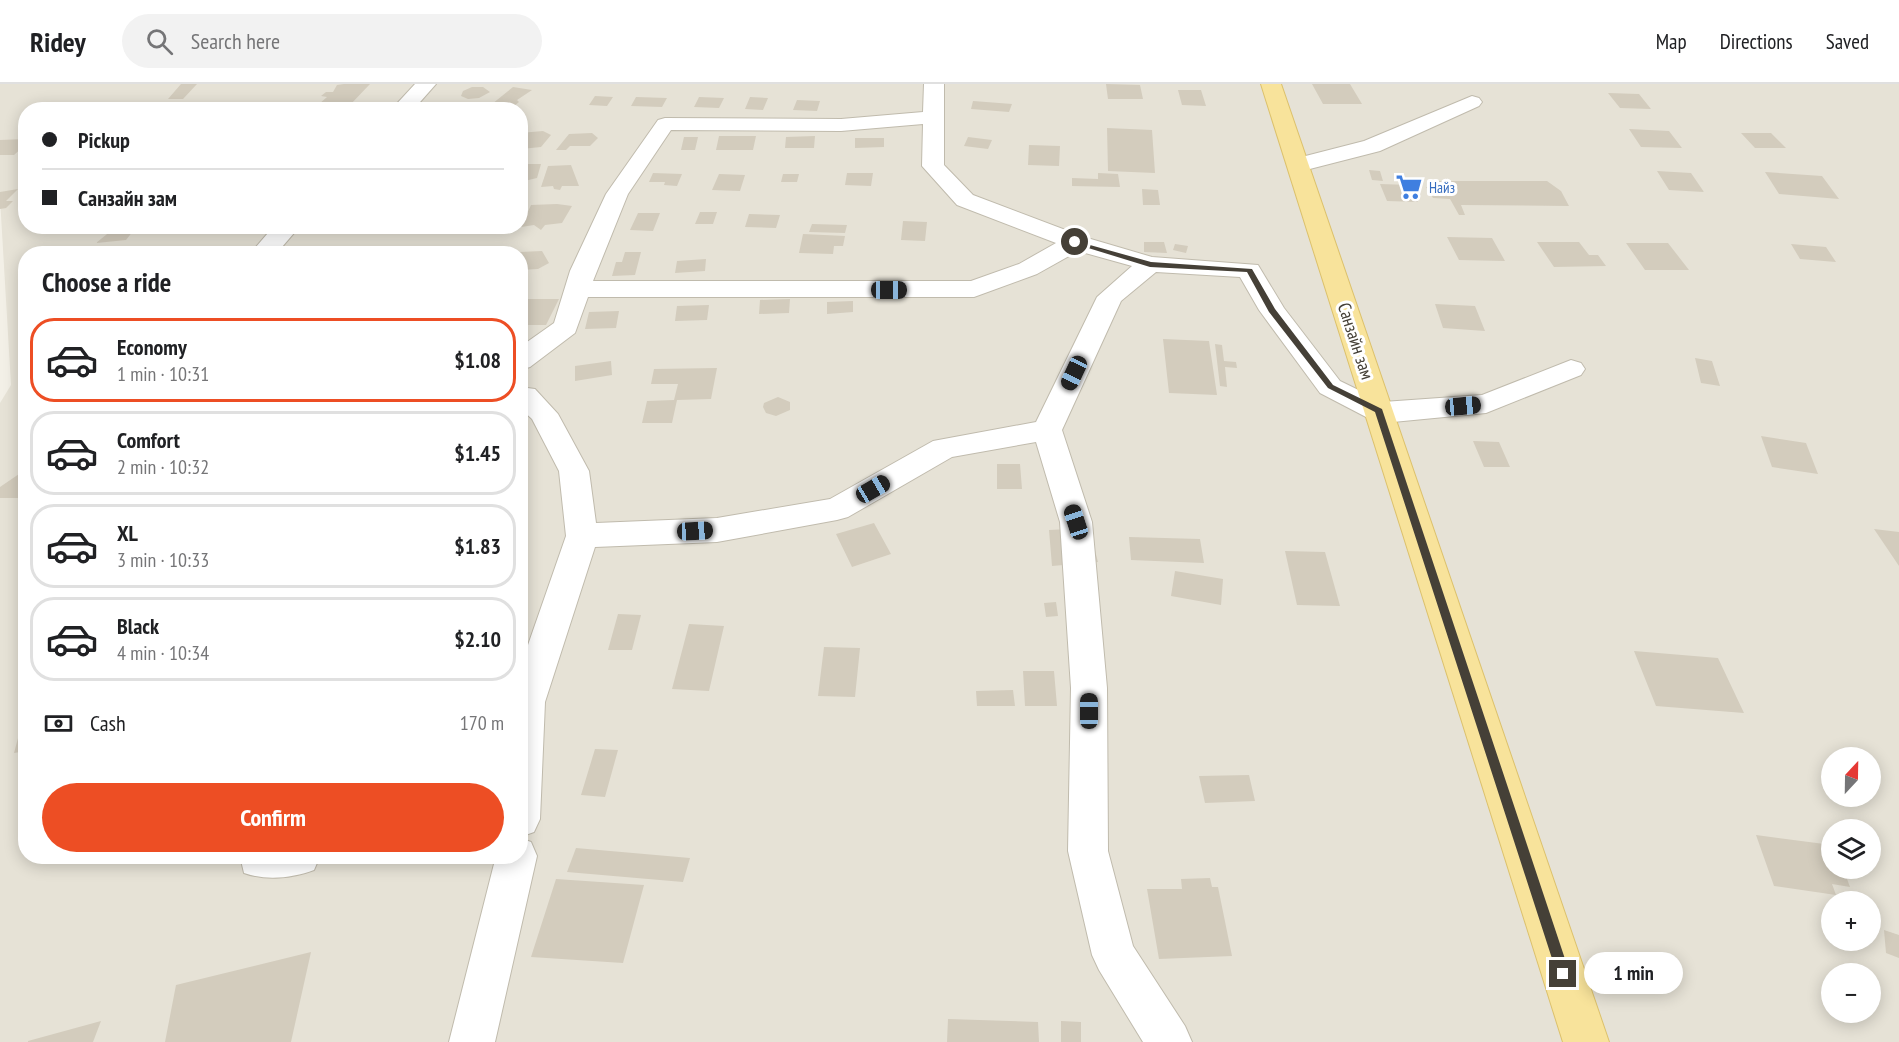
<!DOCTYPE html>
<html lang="en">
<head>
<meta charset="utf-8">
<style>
  body { margin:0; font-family:"PT Sans Narrow",sans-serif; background:#f2f2f2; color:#202124; height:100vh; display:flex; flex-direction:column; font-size:22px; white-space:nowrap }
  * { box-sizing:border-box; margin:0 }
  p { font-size:20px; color:#757577 }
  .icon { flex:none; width:33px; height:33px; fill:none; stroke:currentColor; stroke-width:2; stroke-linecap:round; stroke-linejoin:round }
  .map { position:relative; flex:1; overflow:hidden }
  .side { position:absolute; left:18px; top:162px; width:510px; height:618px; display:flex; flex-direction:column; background:#fff; border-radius:24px; box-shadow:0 3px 15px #0003 }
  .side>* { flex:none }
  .banner { position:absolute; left:18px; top:18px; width:510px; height:132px; border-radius:24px; box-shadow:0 3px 15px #0003; display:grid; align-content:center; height:132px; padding:0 24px; background:#fff }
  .needle { width:39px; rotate:22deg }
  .buttons { position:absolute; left:1821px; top:663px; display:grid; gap:12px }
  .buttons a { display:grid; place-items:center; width:60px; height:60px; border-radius:50%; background:#fff; box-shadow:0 3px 15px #0003; font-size:30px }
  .end { position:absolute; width:27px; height:27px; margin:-14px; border:8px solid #454037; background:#fff; box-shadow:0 0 0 3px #fff }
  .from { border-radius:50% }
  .bubble { position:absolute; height:42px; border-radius:21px; background:#fff; box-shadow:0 3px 15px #0003; font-size:20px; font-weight:600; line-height:42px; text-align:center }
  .car { position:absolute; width:18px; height:36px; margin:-18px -9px; border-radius:8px; box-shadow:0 0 4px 2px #0007; background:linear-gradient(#222 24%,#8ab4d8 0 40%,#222 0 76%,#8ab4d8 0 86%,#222 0) }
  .banner b { display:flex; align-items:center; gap:21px; height:57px; font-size:22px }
  .banner b+b { border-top:2px solid #e0e0e0 }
  .banner i { width:15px; height:15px; background:#202124 }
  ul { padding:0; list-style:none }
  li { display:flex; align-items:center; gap:18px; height:84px; margin:0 12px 9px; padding:0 12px; border:3px solid #e0e0e0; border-radius:24px }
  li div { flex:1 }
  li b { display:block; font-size:22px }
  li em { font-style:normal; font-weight:600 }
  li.on { border-color:#ed4e24 }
  li>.icon { width:54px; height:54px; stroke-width:1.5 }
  h2 { padding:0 24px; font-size:27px; line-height:72px }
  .pay { display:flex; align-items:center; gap:15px; height:66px; padding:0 24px; font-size:22px }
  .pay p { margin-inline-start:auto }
  .primary-button { display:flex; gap:12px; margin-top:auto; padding:12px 24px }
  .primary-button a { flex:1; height:69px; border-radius:36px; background:#ed4e24; color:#fff; font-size:24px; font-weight:600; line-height:69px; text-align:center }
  header { display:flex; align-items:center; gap:36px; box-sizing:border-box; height:84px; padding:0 30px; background:#fff; border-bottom:2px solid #e0e0e0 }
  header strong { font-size:28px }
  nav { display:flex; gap:33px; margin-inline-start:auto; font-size:21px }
  .search { width:420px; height:54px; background:#f2f2f2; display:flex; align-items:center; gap:15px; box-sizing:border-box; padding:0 21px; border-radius:33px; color:#757577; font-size:22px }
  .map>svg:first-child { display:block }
  .residential { fill:#e6e2d6; fill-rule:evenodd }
  .building { fill:#d3ccbd }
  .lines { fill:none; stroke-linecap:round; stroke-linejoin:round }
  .minor-casing { stroke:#c0bbad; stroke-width:2 }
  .major-casing { stroke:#dcc16c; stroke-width:2 }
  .minor { fill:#fff; fill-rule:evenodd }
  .major { fill:#f8e39b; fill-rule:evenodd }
  .route { fill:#454037 }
  .labels { text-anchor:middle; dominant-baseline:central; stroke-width:6; stroke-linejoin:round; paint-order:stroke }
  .far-shop-label { font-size:15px; fill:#366cbe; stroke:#fff; text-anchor:start }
  .street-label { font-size:18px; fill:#454037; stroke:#fff }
</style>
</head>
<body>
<header>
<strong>Ridey</strong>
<div class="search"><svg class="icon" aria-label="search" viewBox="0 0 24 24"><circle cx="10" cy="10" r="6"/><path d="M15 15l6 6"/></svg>Search here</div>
<nav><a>Map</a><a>Directions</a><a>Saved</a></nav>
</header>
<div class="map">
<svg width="1899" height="958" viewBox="0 0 1899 958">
  <rect width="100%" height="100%" fill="#f3f0e7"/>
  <path class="residential" d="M0,0H1899V958H0V319L11,301L0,114ZM26,26H520V142H26ZM26,170H520V772H26ZM1832,674H1870V712H1832ZM1832,746H1870V784H1832ZM1832,818H1870V856H1832ZM1832,890H1870V928H1832Z"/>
  <path class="building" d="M181,0H197L183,15H168Z
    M344,0H370L350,21L319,20L327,13L321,12L326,8H333L337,1Z
    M1106,0L1140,1L1143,15H1108Z
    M1312,0H1350L1362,20H1323Z
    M472,3H483L490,8L479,14L468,15L461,12L463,7Z
    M513,3L532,6L517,16L519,18L514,22L492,20Z
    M1178,6H1201L1206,22L1182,21Z
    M1608,9L1639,10L1651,25L1620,24Z
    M595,12L613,13L607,22L589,21Z
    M636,13L667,14L662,23L631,22Z
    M699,13L724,14L719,24L694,23Z
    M750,13L768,14L763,26L745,25Z
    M797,16L820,17L817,27L793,26Z
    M973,17L1012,20L1009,28L971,25Z
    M75,20H108L102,26H67Z
    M1107,44L1152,46L1155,89L1108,87Z
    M1629,45L1669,47L1682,64L1641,63Z
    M543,47L551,51L541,63L521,65L523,61H520V49Z
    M592,49L598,54L590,62H570L566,66H556L569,50Z
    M1741,49H1771L1786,64H1755Z
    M719,52H756L753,66H716Z
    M815,52L814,64H785L786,53Z
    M684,53H698L695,66H681Z
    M968,53L992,56L988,65L964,62Z
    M855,54H884V63L855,64Z
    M26,55V60L14,71H0V56Z
    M1029,61L1060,62L1059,82L1028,81Z
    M520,80H541L537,94L520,98Z
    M571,81L579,102H562L560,106L554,105L553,102L541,103L548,82Z
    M1369,86L1380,87L1383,97L1372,96Z
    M1657,87L1691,89L1704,108L1669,106Z
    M1765,88L1822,92L1839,115L1779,110Z
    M653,89L682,90L677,102L664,101L665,98H649Z
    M847,89H873L871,102L845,101Z
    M1098,89L1118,90L1120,103L1072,102V94L1098,95Z
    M719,90L745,91L740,107L712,106Z
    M783,90H799L797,98H781Z
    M1436,97H1547L1561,107L1569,122L1461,121L1465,131H1459L1450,115L1433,114L1426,103H1440Z
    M1380,100L1410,101L1418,118L1387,117Z
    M18,105L6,117H13L6,124L0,125V108Z
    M1142,105L1158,106L1160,121H1143Z
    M557,120L572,122L562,139L545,141L541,146L534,141L521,143L531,121Z
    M700,128H717L713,140H695Z
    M638,129H660L653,147L630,146Z
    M749,130L780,131L776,144L745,143Z
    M903,137L927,138L925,157L901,156Z
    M812,140L847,141L845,149L809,148Z
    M137,142L126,156L96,159L112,146Z
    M803,150L845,152L843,162H834L833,170L799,169Z
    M1447,153L1492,154L1505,177L1459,176Z
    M1144,158H1164L1167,169L1144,168Z
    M1537,158H1579L1589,171H1598L1606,182L1554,183Z
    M1626,159H1668L1689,186H1645Z
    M1175,160L1188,162L1186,169L1173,166Z
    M1791,160L1826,163L1836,178L1800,175Z
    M375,166L373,170H337L339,167Z
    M403,166H452L455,170H404Z
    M542,167L549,179L538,185L520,186V168Z
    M625,168H641L635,191L612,192L616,178H622Z
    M706,175L705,187L675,189L677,177Z
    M520,215H559L546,241H520Z
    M790,215L789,229L759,230L760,216Z
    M853,217V228L827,230V218Z
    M1435,220L1475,222L1485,247L1443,244Z
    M709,221L707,236L675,237L677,222Z
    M619,227L616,244L585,245L589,228Z
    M1163,255L1209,257L1217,311L1169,309Z
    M1215,260L1222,261L1224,277L1236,278L1237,284L1225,283L1227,303L1220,302Z
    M1695,274L1712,277L1720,302L1701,299Z
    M611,277L612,291L575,297V282Z
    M717,284L711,315L677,316L672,339H642L647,317L674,316L678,300H651L654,285Z
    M778,313L790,318V326L776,332L766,329L763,323L764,319Z
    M1761,352L1806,359L1818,390L1772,383Z
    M1473,357L1499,358L1510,383H1484Z
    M26,380V414H0V403L22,388Z
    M997,380H1020L1022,405H997Z
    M874,439L891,470L852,483L836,450Z
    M1089,444L1098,478L1052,482L1049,446Z
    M1874,445L1899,448V482Z
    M1129,453L1200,455L1204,479L1131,476Z
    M1285,467L1325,468L1340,522L1297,521Z
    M1175,487L1223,495L1221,521L1171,512Z
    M1056,518L1058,532L1046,533L1044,519Z
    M618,530L641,531L632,566H608Z
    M689,540L724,542L709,607L672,605Z
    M824,563L860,564L855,613L818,612Z
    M1634,567L1718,574L1744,629L1656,622Z
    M1023,587H1054L1057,622H1025Z
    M1013,606L1015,622H977L976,607Z
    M25,628L26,667L14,669Z
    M595,665L618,666L605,713L581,711Z
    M1249,691L1255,717L1205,719L1199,692Z
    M1756,751L1832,761V784H1843L1850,803L1832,800L1836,811L1774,802Z
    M576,764L690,774L683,798L567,788Z
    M1210,794L1212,803H1218L1232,872L1159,875L1147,805H1182L1181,795Z
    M556,795L644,801L623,879L531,873Z
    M1884,846L1899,851V874L1886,869Z
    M311,868L291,958H165L176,901Z
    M948,935L1038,938L1039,958H947Z
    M101,937L93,958H28V957Z
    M1061,937L1081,938V958H1061Z"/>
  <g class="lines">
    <g class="minor-casing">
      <path id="minor" d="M415,0H436L413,26H391Z
        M924,0H944V81L973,111L1084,153L1152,173L1258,181L1284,224L1340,297L1383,318L1482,311L1571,276L1581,279L1585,285L1581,291L1486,329L1393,338L1368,334L1320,309L1259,226L1240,193L1156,188L1121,217L1062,346L1092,438L1107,604L1108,767L1133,862L1185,942L1192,958H1143L1099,886L1092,871L1068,767L1071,604L1060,438L1036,358L952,373L848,433L837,436L717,458L595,463L545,618L540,735L534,748L520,753V584L566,452L559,387L532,335L520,324V303L535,305L558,330L589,387L596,439L717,434L830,415L933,357L1036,338L1097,213L1132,182L1078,167L1037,190L974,213H588L575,249L530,283L520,286V263L554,239L570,187L606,110L658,36L665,34L841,35L923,28ZM923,40L922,82L957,121L1056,159L1019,180L971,197H593L628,110L671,46L841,47Z
        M1472,12L1479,14L1482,18L1479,22L1380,67L1298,88L1290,86L1287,81L1290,76L1364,57Z
        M274,142H300L276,170H250Z
        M520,754L531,758L537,772L495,958H449L496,772H520Z
        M240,772H320L314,786C293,794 266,797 244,789Z"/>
    </g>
    <g class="major-casing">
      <path id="major" d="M1261,0H1281L1609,958H1563Z"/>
    </g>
    <use href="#minor" class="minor"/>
    <use href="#major" class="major"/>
  </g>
  <path class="route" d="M1072,156L1151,178L1252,185L1275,225L1333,301L1382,325L1570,890L1568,895L1563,897L1559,895L1557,890L1375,328L1328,304L1269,228L1247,188L1150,183L1072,159Z"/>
  <defs>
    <g id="supermarket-bare" transform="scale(2.07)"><path d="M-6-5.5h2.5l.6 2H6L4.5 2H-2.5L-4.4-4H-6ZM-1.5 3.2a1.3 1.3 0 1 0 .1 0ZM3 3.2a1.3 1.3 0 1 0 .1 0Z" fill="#3f7fe0" stroke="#fff" stroke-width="2.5" paint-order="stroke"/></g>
  </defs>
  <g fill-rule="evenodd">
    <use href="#supermarket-bare" x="1409" y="103"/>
  </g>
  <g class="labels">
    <g class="far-shop-label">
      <text x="1429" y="103">Найз</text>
    </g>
    <g class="street-label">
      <text transform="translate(1356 257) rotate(72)">Санзайн зам</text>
    </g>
  </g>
</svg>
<div class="buttons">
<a><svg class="needle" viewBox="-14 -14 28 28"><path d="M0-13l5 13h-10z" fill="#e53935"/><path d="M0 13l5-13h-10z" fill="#757577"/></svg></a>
<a><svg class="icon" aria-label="layers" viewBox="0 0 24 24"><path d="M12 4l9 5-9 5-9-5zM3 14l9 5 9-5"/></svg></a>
<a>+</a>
<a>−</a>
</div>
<i class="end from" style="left:1075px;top:158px"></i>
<i class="end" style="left:1563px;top:890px"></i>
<div class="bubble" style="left:1584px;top:868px;width:99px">1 min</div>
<i class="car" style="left:889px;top:206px;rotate:90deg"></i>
<i class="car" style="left:1074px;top:289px;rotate:205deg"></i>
<i class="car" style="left:1463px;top:322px;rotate:85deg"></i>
<i class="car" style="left:873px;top:405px;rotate:60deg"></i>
<i class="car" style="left:1076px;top:438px;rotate:342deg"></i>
<i class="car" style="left:695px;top:447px;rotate:87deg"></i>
<i class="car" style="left:1089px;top:627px;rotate:0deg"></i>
<div class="banner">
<b><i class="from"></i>Pickup</b>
<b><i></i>Санзайн зам</b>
</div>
<section class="side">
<h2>Choose a ride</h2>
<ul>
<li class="on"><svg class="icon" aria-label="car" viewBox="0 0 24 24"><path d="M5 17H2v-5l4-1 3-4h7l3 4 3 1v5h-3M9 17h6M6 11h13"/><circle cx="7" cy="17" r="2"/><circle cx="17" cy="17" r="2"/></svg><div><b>Economy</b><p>1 min · 10:31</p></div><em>$1.08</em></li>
<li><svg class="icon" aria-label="car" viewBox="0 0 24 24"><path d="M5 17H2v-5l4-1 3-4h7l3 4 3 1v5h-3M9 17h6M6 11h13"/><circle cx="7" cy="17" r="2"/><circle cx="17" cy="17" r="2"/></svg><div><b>Comfort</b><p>2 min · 10:32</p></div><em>$1.45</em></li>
<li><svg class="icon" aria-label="car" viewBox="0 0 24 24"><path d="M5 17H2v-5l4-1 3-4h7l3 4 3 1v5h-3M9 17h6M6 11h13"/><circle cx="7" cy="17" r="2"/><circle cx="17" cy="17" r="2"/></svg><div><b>XL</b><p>3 min · 10:33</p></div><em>$1.83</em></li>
<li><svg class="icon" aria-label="car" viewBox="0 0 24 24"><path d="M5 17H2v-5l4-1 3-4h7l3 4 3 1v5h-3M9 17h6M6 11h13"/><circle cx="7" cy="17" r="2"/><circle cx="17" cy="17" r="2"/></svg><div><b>Black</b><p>4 min · 10:34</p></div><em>$2.10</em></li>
</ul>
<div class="pay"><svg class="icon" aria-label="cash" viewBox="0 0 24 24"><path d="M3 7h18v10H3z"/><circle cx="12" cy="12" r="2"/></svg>Cash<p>170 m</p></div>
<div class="primary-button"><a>Confirm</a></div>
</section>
</div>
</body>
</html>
